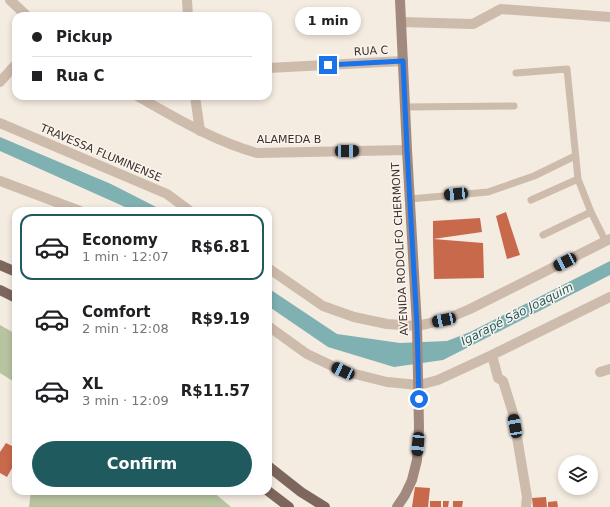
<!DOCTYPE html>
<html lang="en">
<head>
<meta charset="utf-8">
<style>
  body { margin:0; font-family:"DejaVu Sans",sans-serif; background:#f2f2f2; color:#202124; height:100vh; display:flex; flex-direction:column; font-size:15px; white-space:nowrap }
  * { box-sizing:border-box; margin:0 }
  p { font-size:13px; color:#757577 }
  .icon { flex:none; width:22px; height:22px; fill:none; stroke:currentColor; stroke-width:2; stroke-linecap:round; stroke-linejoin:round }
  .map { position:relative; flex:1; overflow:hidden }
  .drawer { position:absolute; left:12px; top:207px; width:260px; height:288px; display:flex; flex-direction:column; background:#fff; border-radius:12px; box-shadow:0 2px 6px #0003 }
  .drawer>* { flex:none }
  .top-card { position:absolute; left:12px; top:12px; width:260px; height:88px; border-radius:12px; box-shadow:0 2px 6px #0003; display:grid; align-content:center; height:88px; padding:0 20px; background:#fff }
  .controls { position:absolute; left:558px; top:455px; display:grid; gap:8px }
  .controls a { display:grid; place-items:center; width:40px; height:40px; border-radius:50%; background:#fff; box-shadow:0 2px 6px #0003; font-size:20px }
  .end { position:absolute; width:18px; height:18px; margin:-9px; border:5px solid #1a73e8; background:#fff; box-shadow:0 0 0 2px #fff }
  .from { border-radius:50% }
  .bubble { position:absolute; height:28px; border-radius:14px; background:#fff; box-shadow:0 2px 6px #0003; font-size:13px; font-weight:700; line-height:28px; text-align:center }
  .car { position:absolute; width:12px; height:24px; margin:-12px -6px; border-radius:5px; box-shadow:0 0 3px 1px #0007; background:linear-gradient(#222 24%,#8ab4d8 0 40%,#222 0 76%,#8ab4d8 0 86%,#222 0) }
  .top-card b { display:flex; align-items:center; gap:14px; height:38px; font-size:15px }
  .top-card b+b { border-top:1px solid #e0e0e0 }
  .top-card i { width:10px; height:10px; background:#202124 }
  ul { padding:7px 0 0; list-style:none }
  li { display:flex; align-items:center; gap:12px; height:66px; margin:0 8px 6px; padding:0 12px; border:2px solid transparent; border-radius:12px }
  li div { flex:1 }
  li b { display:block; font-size:15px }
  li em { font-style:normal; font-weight:700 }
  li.current { border-color:#1f5a5e }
  li>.icon { width:36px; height:36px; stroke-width:1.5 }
  .primary-button { display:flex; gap:8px; margin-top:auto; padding:8px 20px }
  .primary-button a { flex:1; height:46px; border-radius:24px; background:#1f5a5e; color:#fff; font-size:16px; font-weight:700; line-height:46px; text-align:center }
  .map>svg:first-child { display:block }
  .green { fill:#b8c4a0 }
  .water { fill:#7fb0b2 }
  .building { fill:#c8694b }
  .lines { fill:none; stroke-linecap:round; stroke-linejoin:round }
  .service { stroke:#cdbbac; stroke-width:7 }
  .minor { stroke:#cdbbac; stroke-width:10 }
  .secondary { stroke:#a18a7d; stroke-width:10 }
  .primary { stroke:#7d675c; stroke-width:10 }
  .route { stroke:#1a73e8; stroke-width:5 }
  .labels { text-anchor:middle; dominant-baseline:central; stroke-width:3; stroke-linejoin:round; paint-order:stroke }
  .street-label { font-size:11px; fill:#3b302b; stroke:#fbf5ee }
  .water-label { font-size:12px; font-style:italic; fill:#1f5a5e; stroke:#fbf5ee }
</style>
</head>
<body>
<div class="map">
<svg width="610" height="507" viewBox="0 0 610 507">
  <rect width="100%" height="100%" fill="#f4ebe1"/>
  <path class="green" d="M0,325L16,334V383L0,373Z
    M31,491H212L231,507H29Z"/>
  <path class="water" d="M0,137L111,184L164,211H134L0,151Z
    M610,261V275L443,360L394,367L328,347L268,306V288L337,334L400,343L447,341L470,332Z"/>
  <path class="building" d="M506,212L520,255L507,259L496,216Z
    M480,218L482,232L433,239V221Z
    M433,239L483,243L484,278L434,279Z
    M6,443L16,448V461L7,477L0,473V452Z
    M415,487L430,488L428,507H412Z
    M546,497L547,507H533L532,498Z
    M430,501H441V507H430Z
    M443,501H449L448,507H443Z
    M453,501H463L462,507H453Z
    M557,501L558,507H548V502Z"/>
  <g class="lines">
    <path class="service" d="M516,73L567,69L578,179L591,212L606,242
      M405,107L514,106
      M410,199L488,192L534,176L575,156
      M531,200L578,179
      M543,235L591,212"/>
    <path class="minor" d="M10,0L27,16
      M187,0L188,16
      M401,22L473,24L501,9L610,17
      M268,68L403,61
      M0,82L16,64
      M137,96C176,118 214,141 257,153L407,150
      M195,96L200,131
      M0,123L167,194L190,211
      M0,181L80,211
      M268,268L323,306L354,317L387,324L417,326L444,320L470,309L610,239
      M268,326L307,354L343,371L387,382L419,385L438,380L492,355L610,297
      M492,355L498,378L503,381L513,413L527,497L526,507
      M600,372L610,369"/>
    <path class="secondary" d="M397,507L405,495L412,480L417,460L419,428L417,326L407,150L400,0"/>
    <path class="primary" d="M0,265L16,272
      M0,290L16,298
      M268,466L301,492L325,507
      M268,491L289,507"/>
  </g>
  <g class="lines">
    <path class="route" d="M328,65L403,61L407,150L417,326L419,399"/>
  </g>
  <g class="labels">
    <g class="street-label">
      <text transform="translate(371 51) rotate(-3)">RUA C</text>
      <text x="289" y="139">ALAMEDA B</text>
      <text transform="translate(101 153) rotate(23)">TRAVESSA FLUMINENSE</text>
      <text transform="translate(400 249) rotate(-93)">AVENIDA RODOLFO CHERMONT</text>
    </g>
    <g class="water-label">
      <text transform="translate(517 314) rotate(-27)">Igarapé São Joaquim</text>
    </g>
  </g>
</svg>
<div class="controls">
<a><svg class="icon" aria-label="layers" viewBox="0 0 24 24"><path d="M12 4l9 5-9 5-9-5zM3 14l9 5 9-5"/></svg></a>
</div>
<i class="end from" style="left:419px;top:399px"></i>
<i class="end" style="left:328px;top:65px"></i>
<div class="bubble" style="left:295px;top:7px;width:66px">1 min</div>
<i class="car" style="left:347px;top:151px;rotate:89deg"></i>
<i class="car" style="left:456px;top:194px;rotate:265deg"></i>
<i class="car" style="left:565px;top:262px;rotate:243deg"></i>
<i class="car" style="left:444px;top:320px;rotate:258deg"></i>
<i class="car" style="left:343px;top:371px;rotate:295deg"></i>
<i class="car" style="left:515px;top:426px;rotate:350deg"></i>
<i class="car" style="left:418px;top:444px;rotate:185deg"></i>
<div class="top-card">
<b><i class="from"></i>Pickup</b>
<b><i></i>Rua C</b>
</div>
<section class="drawer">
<ul>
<li class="current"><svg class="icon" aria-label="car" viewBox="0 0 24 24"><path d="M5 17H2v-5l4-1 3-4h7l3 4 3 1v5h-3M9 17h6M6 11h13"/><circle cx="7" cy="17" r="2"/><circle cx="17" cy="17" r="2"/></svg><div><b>Economy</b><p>1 min · 12:07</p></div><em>R$6.81</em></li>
<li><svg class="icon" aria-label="car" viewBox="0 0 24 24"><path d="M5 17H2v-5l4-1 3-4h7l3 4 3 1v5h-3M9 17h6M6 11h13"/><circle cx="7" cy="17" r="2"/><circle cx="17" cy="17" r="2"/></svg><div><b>Comfort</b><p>2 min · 12:08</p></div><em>R$9.19</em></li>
<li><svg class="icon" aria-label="car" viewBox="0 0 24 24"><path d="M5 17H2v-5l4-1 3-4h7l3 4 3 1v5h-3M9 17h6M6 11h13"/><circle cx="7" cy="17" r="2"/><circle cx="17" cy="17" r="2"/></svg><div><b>XL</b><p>3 min · 12:09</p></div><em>R$11.57</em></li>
</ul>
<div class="primary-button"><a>Confirm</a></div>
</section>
</div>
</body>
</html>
